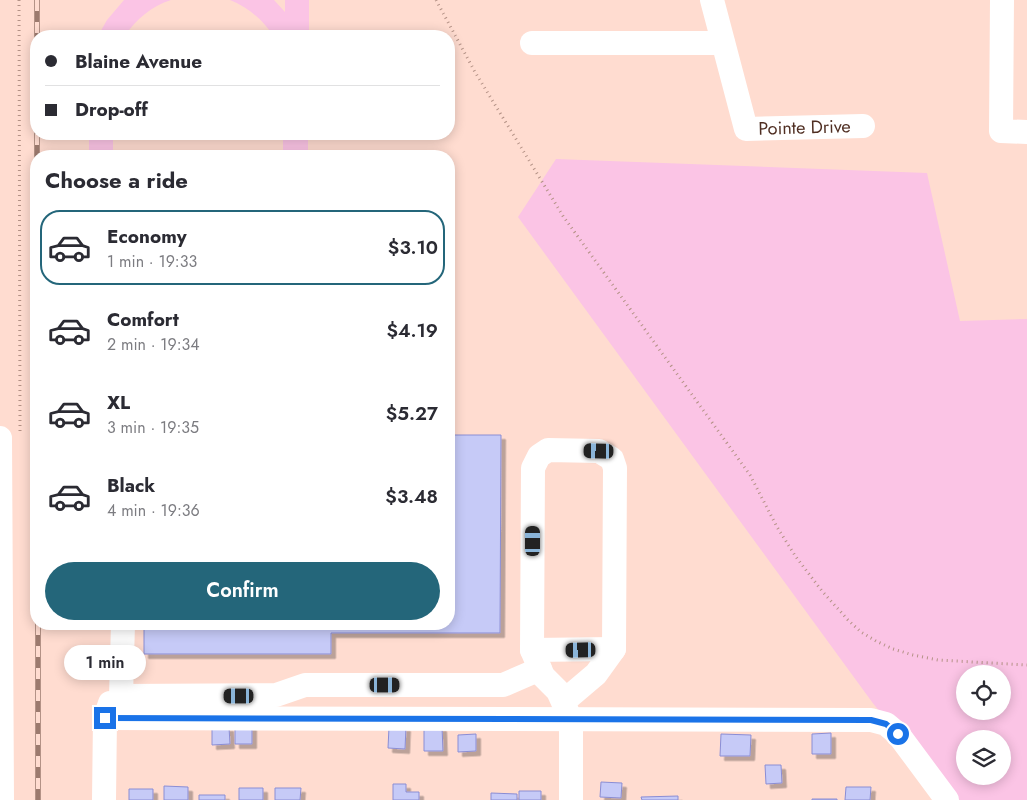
<!DOCTYPE html>
<html lang="en">
<head>
<meta charset="utf-8">
<style>
  body { margin:0; font-family:Jost,sans-serif; background:#f2f2f3; color:#2b2b33; height:100vh; display:flex; flex-direction:column; font-size:19px; white-space:nowrap }
  * { box-sizing:border-box; margin:0 }
  p { font-size:16px; color:#7c7c81 }
  .icon { flex:none; width:28px; height:28px; fill:none; stroke:currentColor; stroke-width:2; stroke-linecap:round; stroke-linejoin:round }
  .map { position:relative; flex:1; overflow:hidden }
  .panel { position:absolute; left:30px; top:150px; width:425px; height:480px; display:flex; flex-direction:column; background:#fff; border-radius:20px; box-shadow:0 2px 12px #0003 }
  .panel>* { flex:none }
  .top-card { position:absolute; left:30px; top:30px; width:425px; height:110px; border-radius:20px; box-shadow:0 2px 12px #0003; display:grid; align-content:center; height:110px; padding:0 15px; background:#fff }
  .fabs { position:absolute; left:956px; top:665px; display:grid; gap:10px }
  .fabs a { display:grid; place-items:center; width:55px; height:55px; border-radius:50%; background:#fff; box-shadow:0 2px 12px #0003; font-size:25px }
  .end { position:absolute; width:22px; height:22px; margin:-11px; border:6px solid #1a73e8; background:#fff; box-shadow:0 0 0 2px #fff }
  .from { border-radius:50% }
  .bubble { position:absolute; height:35px; border-radius:18px; background:#fff; box-shadow:0 2px 12px #0003; font-size:16px; font-weight:600; line-height:35px; text-align:center }
  .car { position:absolute; width:15px; height:30px; margin:-15px -8px; border-radius:6px; box-shadow:0 0 4px 1px #0007; background:linear-gradient(#222 24%,#8ab4d8 0 40%,#222 0 76%,#8ab4d8 0 86%,#222 0) }
  .top-card b { display:flex; align-items:center; gap:18px; height:48px; font-size:19px }
  .top-card b+b { border-top:1px solid #e1e1e2 }
  .top-card i { width:12px; height:12px; background:#2b2b33 }
  ul { padding:0; list-style:none }
  li { display:flex; align-items:center; gap:15px; height:75px; margin:0 10px 8px; padding:0 5px; border:2px solid transparent; border-radius:20px }
  li div { flex:1 }
  li b { display:block; font-size:19px }
  li em { font-style:normal; font-weight:600 }
  li.current { border-color:#24667a }
  li>.icon { width:45px; height:45px; stroke-width:1.5 }
  h2 { padding:0 15px; font-size:22px; line-height:60px }
  .action { display:flex; gap:10px; margin-top:auto; padding:10px 15px }
  .action a { flex:1; height:58px; border-radius:30px; background:#24667a; color:#fff; font-size:20px; font-weight:600; line-height:58px; text-align:center }
  .map>svg:first-child { display:block }
  .green { fill:#fbc4e5; fill-rule:evenodd }
  .building { fill:#c6caf7; stroke:#8a8dd4; filter:url(#shadow) }
  .lines { fill:none; stroke-linecap:round; stroke-linejoin:round }
  .path { stroke:#b49286; stroke-width:3; stroke-dasharray:1 4; stroke-linecap:butt }
  .minor { stroke:#fff; stroke-width:24 }
  .rail-casing { stroke:#9c7a6e; stroke-width:5.5 }
  .rail { stroke:#ffdcd0; stroke-width:4; stroke-dasharray:11; stroke-linecap:butt }
  .route { stroke:#1a73e8; stroke-width:6 }
  .labels { text-anchor:middle; dominant-baseline:central; stroke-width:4.5; stroke-linejoin:round; paint-order:stroke }
  .street-label { font-size:18px; fill:#4f2e22; stroke:#ffdcd0 }
</style>
</head>
<body>
<div class="map">
<svg width="1027" height="800" viewBox="0 0 1027 800">
  <defs>
    <filter id="shadow"><feDropShadow dx="4.5" dy="4.5" stdDeviation="0" flood-color="#0004"/></filter>
  </defs>
  <rect width="100%" height="100%" fill="#ffdcd0"/>
  <path class="green" d="M124,0H171C152,6 136,19 125,36H98L107,20Z
    M230,0H274L285,12V0H309V36H273C264,20 247,7 230,0Z
    M89,134H113V156H89Z
    M283,134H308V156H283Z
    M556,159L927,173L960,321L1027,319V800H950L872,702L518,217ZM965,674H1002V711H965ZM965,739H1002V776H965Z"/>
  <path class="building" d="M449,435H501L500,633H331V654H144V624H449Z
    M235,726H252V744H235Z
    M212,727H229L230,744L212,745Z
    M389,727H406L405,749L388,748Z
    M424,727H442L443,751H424Z
    M831,733V754H812V734Z
    M476,734V751L458,752V735Z
    M721,734L751,735L750,756H720Z
    M765,765H781L782,783L766,784Z
    M601,782L622,783L621,798L600,797Z
    M393,784H406V792H419V800H393Z
    M164,786L188,787V800H164Z
    M846,787H871L870,800H845Z
    M239,788H263V800H239Z
    M275,788H301L300,800H275Z
    M129,789H153V800H129Z
    M519,791H541V800H519Z
    M491,793L517,794V800H491Z
    M199,795H225V800H199Z
    M678,796V800H642L641,797Z
    M812,799H837V800H812Z"/>
  <g class="lines">
    <path class="path" d="M19,0L20,432
      M436,0L475,72L563,216L750,475L777,527L796,557L822,591L848,620L861,632L876,641L893,649L913,655L938,660L1027,665"/>
    <g class="minor">
      <path id="s1" d="M712,0L746,129L863,126"/>
      <path d="M1002,0L1001,131L1027,132"/>
      <path d="M532,43H723"/>
      <path d="M0,438L2,800"/>
      <path d="M123,624L121,696L276,695L305,685H503L540,669"/>
      <path d="M532,650L614,649"/>
      <path d="M563,702L596,674L614,649L615,468L612,459L599,451L548,450L539,456L533,468L532,650L543,676L558,691L571,720V800"/>
      <path d="M105,718L871,720L886,724L898,734L947,800"/>
      <path d="M104,800L105,718L110,703"/>
    </g>
    <g class="rail-casing">
      <path id="rail" d="M37,0V36
        M37,134V156
        M38,624V800"/>
    </g>
    <use href="#rail" class="rail"/>
  </g>
  <g class="lines">
    <path class="route" d="M105,718L871,720L886,724L898,734"/>
  </g>
  <g class="labels">
    <g class="street-label">
      <text stroke="none"><textPath href="#s1" startOffset="192">Pointe Drive</textPath></text>
    </g>
  </g>
</svg>
<div class="fabs">
<a><svg class="icon" aria-label="locate" viewBox="0 0 24 24"><circle cx="12" cy="12" r="6"/><path d="M12 2v4M12 18v4M2 12h4M18 12h4"/></svg></a>
<a><svg class="icon" aria-label="layers" viewBox="0 0 24 24"><path d="M12 4l9 5-9 5-9-5zM3 14l9 5 9-5"/></svg></a>
</div>
<i class="end from" style="left:898px;top:734px"></i>
<i class="end" style="left:105px;top:718px"></i>
<div class="bubble" style="left:64px;top:645px;width:82px">1 min</div>
<i class="car" style="left:599px;top:451px;rotate:271deg"></i>
<i class="car" style="left:533px;top:541px;rotate:0deg"></i>
<i class="car" style="left:581px;top:650px;rotate:269deg"></i>
<i class="car" style="left:385px;top:685px;rotate:90deg"></i>
<i class="car" style="left:239px;top:696px;rotate:270deg"></i>
<div class="top-card">
<b><i class="from"></i>Blaine Avenue</b>
<b><i></i>Drop-off</b>
</div>
<section class="panel">
<h2>Choose a ride</h2>
<ul>
<li class="current"><svg class="icon" aria-label="car" viewBox="0 0 24 24"><path d="M5 17H2v-5l4-1 3-4h7l3 4 3 1v5h-3M9 17h6M6 11h13"/><circle cx="7" cy="17" r="2"/><circle cx="17" cy="17" r="2"/></svg><div><b>Economy</b><p>1 min · 19:33</p></div><em>$3.10</em></li>
<li><svg class="icon" aria-label="car" viewBox="0 0 24 24"><path d="M5 17H2v-5l4-1 3-4h7l3 4 3 1v5h-3M9 17h6M6 11h13"/><circle cx="7" cy="17" r="2"/><circle cx="17" cy="17" r="2"/></svg><div><b>Comfort</b><p>2 min · 19:34</p></div><em>$4.19</em></li>
<li><svg class="icon" aria-label="car" viewBox="0 0 24 24"><path d="M5 17H2v-5l4-1 3-4h7l3 4 3 1v5h-3M9 17h6M6 11h13"/><circle cx="7" cy="17" r="2"/><circle cx="17" cy="17" r="2"/></svg><div><b>XL</b><p>3 min · 19:35</p></div><em>$5.27</em></li>
<li><svg class="icon" aria-label="car" viewBox="0 0 24 24"><path d="M5 17H2v-5l4-1 3-4h7l3 4 3 1v5h-3M9 17h6M6 11h13"/><circle cx="7" cy="17" r="2"/><circle cx="17" cy="17" r="2"/></svg><div><b>Black</b><p>4 min · 19:36</p></div><em>$3.48</em></li>
</ul>
<div class="action"><a>Confirm</a></div>
</section>
</div>
</body>
</html>
